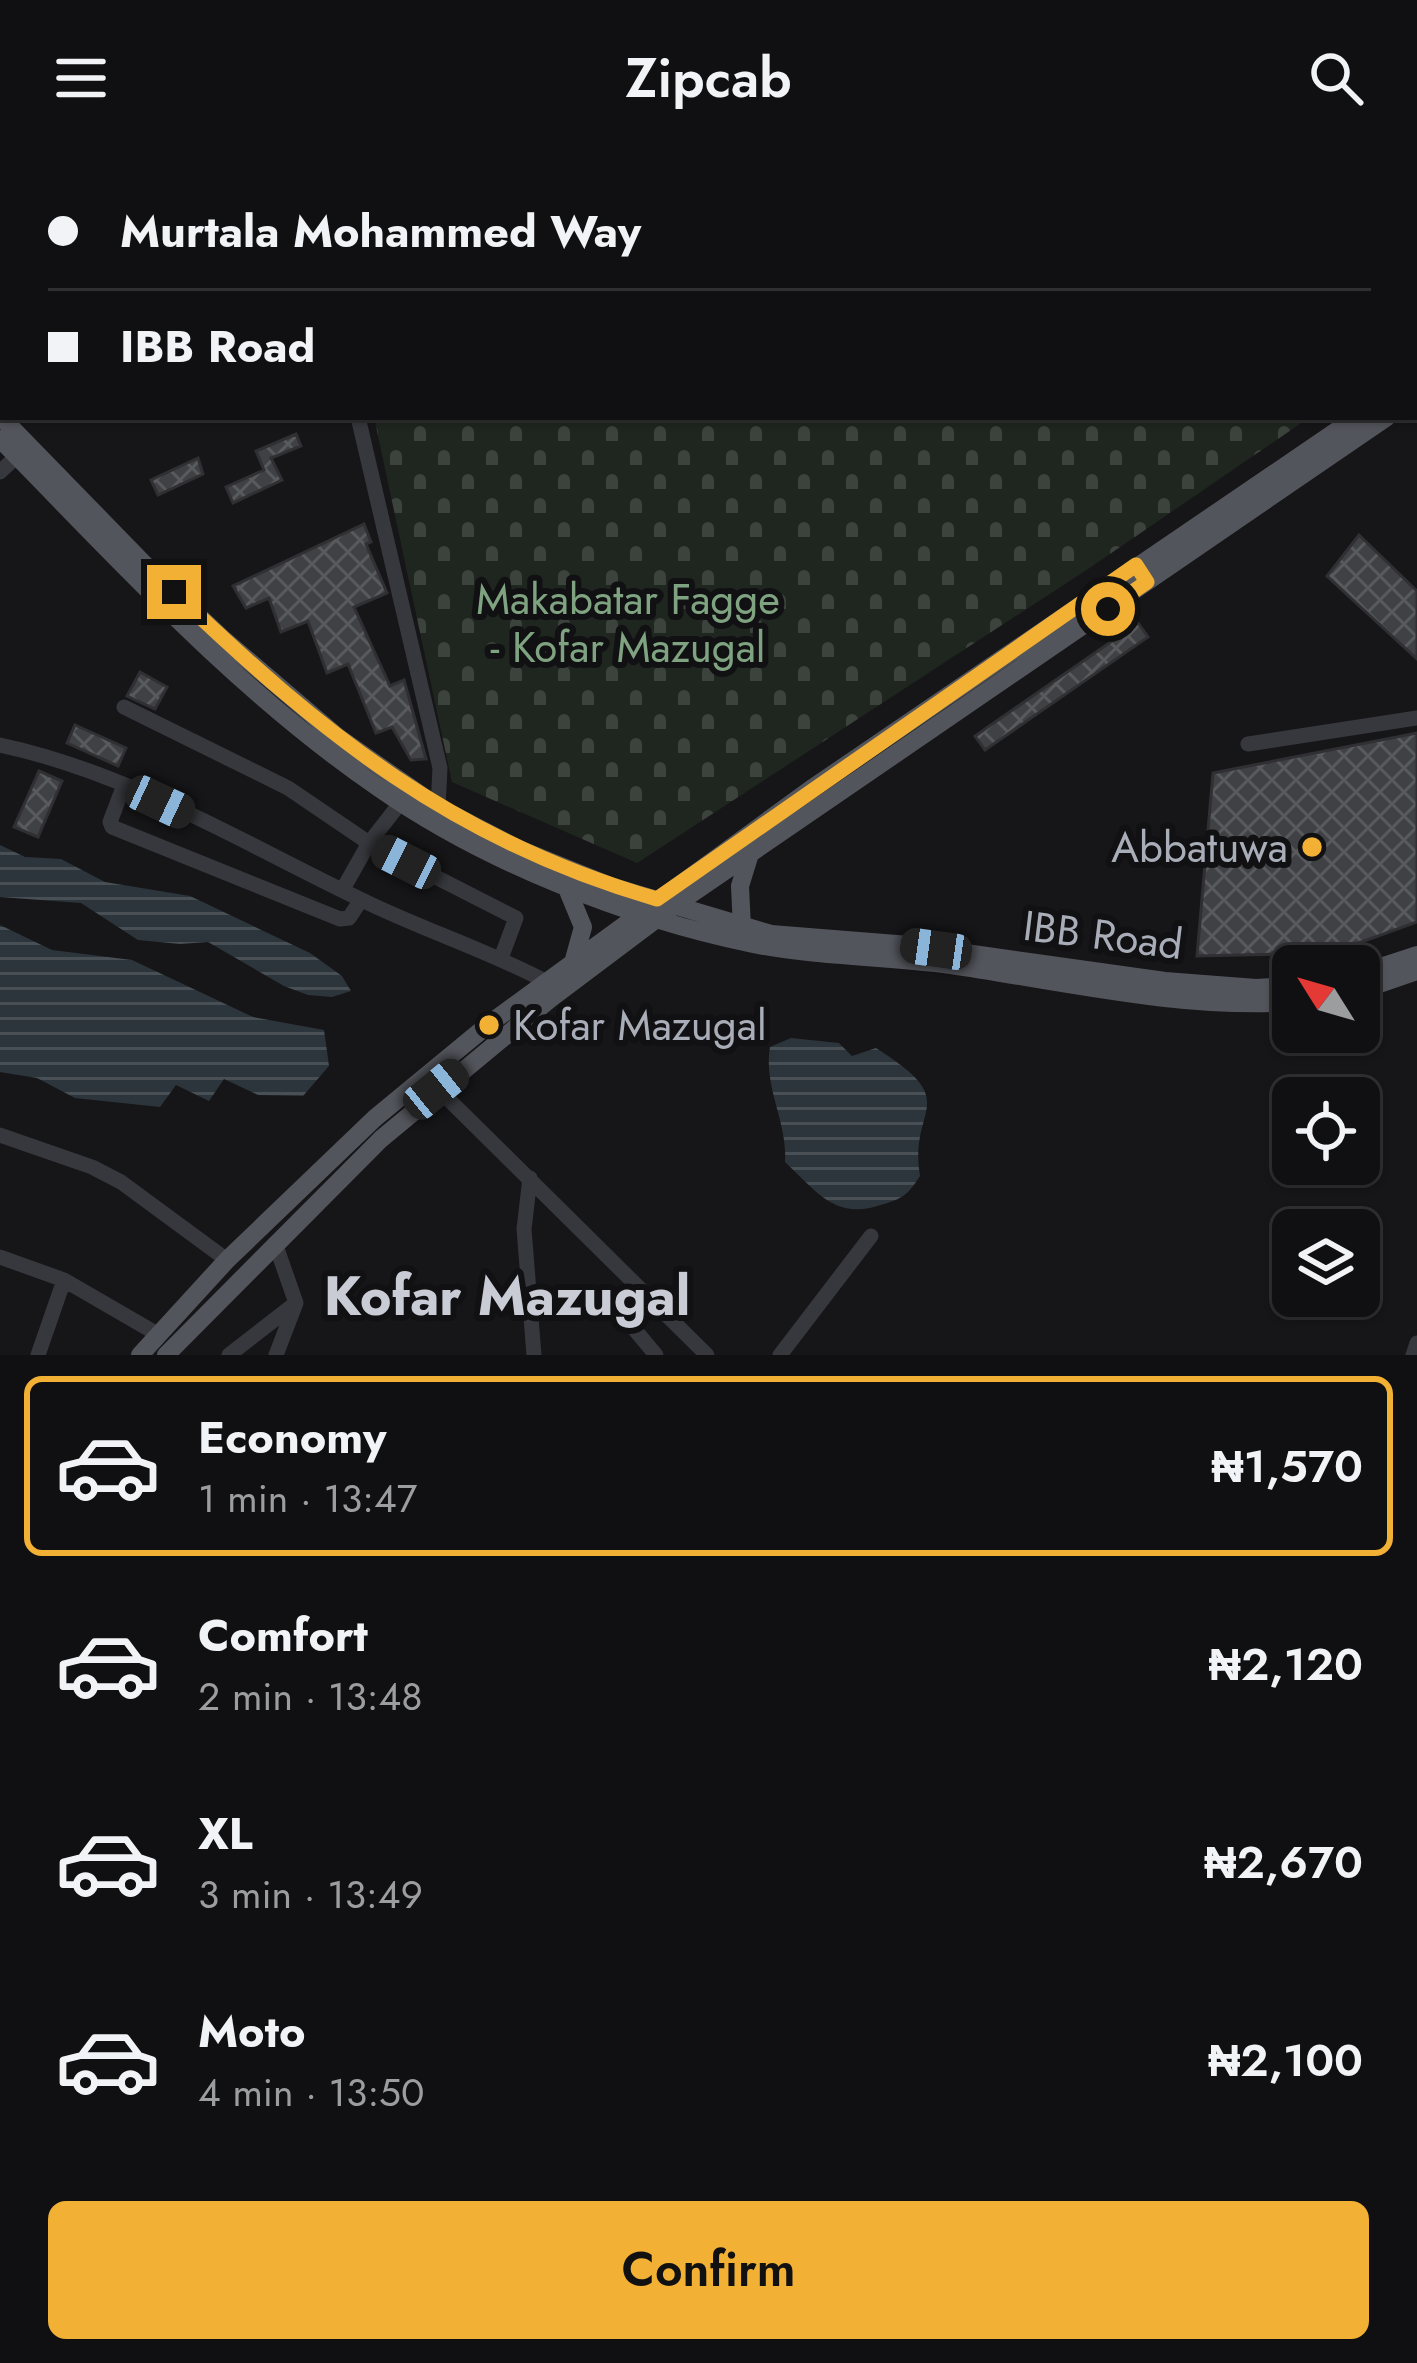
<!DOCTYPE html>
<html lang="en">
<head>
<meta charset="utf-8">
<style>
  body { margin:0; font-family:Jost,sans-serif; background:#1e1e20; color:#f1f3f6; height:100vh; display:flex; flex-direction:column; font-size:45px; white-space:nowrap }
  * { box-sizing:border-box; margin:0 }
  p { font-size:39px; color:#9c9d9f }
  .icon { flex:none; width:66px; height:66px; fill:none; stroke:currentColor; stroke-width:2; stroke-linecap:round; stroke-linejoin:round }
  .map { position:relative; height:1199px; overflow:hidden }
  .panel { display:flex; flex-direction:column; background:#101012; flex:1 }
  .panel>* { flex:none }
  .top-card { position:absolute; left:0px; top:0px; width:1419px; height:264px; box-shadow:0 3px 9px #0004,0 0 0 3px #303032; display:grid; align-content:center; height:264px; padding:0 48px; background:#101012 }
  .needle { width:78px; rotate:307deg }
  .controls { position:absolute; left:1272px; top:789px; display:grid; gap:24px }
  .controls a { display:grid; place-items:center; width:108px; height:108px; border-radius:18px; background:#101012; box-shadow:0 3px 9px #0004,0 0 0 3px #303032; font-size:60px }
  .end { position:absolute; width:54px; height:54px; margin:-27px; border:15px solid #f2b134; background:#111; box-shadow:0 0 0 6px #111 }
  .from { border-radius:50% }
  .car { position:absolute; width:36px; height:72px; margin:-36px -18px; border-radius:15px; box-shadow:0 0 9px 3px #0007; background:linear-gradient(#222 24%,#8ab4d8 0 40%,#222 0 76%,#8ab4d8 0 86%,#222 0) }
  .top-card b { display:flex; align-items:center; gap:42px; height:114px; font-size:45px }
  .top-card b+b { border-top:3px solid #303032 }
  .top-card i { width:30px; height:30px; background:#f1f3f6 }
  ul { padding:21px 0 0; list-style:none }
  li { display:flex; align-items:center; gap:36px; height:180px; margin:0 24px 18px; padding:0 24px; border:6px solid transparent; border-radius:18px }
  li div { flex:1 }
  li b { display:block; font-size:45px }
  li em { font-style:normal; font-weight:600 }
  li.current { border-color:#f2b134 }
  li>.icon { width:108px; height:108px; stroke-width:1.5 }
  .button { display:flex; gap:24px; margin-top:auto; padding:24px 48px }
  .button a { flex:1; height:138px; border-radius:18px; background:#f2b134; color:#111; font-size:48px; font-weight:600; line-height:138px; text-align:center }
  header { display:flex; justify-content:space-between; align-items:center; height:156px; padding:0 48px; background:#101012; font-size:54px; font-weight:600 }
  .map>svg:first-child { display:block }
  .cemetery { fill:url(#cemetery-stones) }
  .water { fill:url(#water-rules) }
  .building { fill:url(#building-cross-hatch); stroke:#303034; stroke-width:3 }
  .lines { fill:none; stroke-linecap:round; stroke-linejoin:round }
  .minor { stroke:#37383d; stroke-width:15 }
  .major { stroke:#53555c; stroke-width:18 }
  .route { stroke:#f2b134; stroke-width:15 }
  .poi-dot { fill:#f2b134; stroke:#111113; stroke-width:4.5 }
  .labels { text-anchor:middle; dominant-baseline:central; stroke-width:12; stroke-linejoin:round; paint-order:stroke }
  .park-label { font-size:42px; fill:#7fa381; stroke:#111113 }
  .poi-label { font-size:42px; fill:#a8adb8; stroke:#111113; text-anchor:end }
  .street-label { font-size:42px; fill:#a8adb8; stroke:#111113 }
  .district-label { font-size:54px; font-weight:bold; fill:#c9ccd4; stroke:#111113 }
</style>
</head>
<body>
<header><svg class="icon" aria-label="menu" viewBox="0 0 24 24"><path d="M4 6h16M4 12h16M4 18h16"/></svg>Zipcab<svg class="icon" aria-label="search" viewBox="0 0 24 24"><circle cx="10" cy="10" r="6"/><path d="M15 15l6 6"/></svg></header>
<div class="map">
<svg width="1417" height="1199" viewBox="0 0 1417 1199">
  <defs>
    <pattern id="cemetery-stones" width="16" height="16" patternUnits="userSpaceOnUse" patternTransform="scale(3)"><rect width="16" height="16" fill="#1e261f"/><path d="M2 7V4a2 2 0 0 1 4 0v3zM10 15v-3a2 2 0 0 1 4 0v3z" fill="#3c433d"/></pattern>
    <pattern id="water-rules" width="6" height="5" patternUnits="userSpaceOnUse" patternTransform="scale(3)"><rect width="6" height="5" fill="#2c353c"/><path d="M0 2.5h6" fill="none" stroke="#485056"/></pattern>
    <pattern id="building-cross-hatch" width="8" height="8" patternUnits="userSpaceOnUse" patternTransform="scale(3)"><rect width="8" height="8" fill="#404145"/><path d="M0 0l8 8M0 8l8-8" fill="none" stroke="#595a5e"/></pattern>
  </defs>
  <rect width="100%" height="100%" fill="#161618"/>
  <path class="cemetery" d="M318,0H996L1001,3H318Z
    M374,261H1310L1091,411L637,707L452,626Z"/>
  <path class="water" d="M0,689L25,701L61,703L105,726L190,740L310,797L342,820L351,835L332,841L308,839L284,830L208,786L180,788L138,784L81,747L0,741Z
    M0,769L52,794L132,804L253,861L324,874L329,910L303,940L258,939L224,923L209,945L176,929L160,951L75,942L37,922L0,916Z
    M791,882L839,887L852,900L876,892C965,948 908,949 920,1020C908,1038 904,1042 884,1048C836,1065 819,1038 785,1006C788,967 763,930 770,891Z"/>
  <path class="building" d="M296,278L301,290L271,302L282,324L233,347L226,331L264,314L256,295Z
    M198,302L203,318L158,339L151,324Z
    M364,368L371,386L366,388L387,437L354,451L390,530L404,524L426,603L411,604L392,571L376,577L348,508L327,517L308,465L281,476L269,442L246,452L233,430Z
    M1359,379L1417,435V503L1327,420Z
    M1138,467L1148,481L985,594L975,580Z
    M140,516L167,531L155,553L127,540Z
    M75,569L126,592L118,610L67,587Z
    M1417,577V766L1331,797L1197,800L1213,617Z
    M39,615L62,625L38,681L14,671Z"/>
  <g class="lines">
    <path class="minor" d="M17,0L22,3
      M297,0L298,3
      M1041,0L1045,3
      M1307,0L1310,3
      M78,3V0
      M1413,3L1417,2
      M1416,124L1417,125
      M358,261L440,612L438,651
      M0,316L17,300
      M124,551L288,632L369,687L516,762L501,802
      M1248,588L1417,562
      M0,589C128,616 245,688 362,744C423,774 487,794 547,826
      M124,629L110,666L112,671L340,763L349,762L361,744
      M343,733L369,687L401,646
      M432,927L707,1199
      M0,979L92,1011L121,1026L227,1104
      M530,1022L524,1073L534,1199
      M275,1087L296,1147L276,1199
      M0,1101L64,1124L159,1179
      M620,1156L656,1199
      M38,1199L64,1124
      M229,1199L296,1147
      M780,1199L871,1080
      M1413,1199L1417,1187"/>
    <path class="major" d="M1416,220L1417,219
      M1416,242L1417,241
      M0,260L150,414L222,482L339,582L438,651L519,693L613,731L771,778L909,789L1165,825L1256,832L1293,830
      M0,283C120,405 237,535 379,632C485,706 627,762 753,788C818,801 886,800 951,809C1060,825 1184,854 1293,846
      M566,730L583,771L573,807
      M742,772L740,730L749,701
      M1359,818L1417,799
      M1359,835L1417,815
      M140,1199L227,1104L375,962L489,868L811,633L1357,261
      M166,1199L381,983L550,843L675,749L1387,261"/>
  </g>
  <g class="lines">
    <path class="route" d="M174,436C323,579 455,685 657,743L1136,409L1147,426L1108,453"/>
  </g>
  <g class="poi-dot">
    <circle cx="1312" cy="691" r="12"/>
    <circle cx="489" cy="869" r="12"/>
  </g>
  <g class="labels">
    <g class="park-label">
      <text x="628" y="443">Makabatar Fagge<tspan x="628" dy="48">- Kofar Mazugal</tspan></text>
    </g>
    <g class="poi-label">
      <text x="1288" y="691">Abbatuwa</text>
      <text x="513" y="869" text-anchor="start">Kofar Mazugal</text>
    </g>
    <g class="street-label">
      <text transform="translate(1103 779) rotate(7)">IBB Road</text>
    </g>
    <g class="district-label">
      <text x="507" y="1140">Kofar Mazugal</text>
    </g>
  </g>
</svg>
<div class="controls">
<a><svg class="needle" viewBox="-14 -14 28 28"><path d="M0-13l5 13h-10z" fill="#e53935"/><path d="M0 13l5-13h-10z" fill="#9c9d9f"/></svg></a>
<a><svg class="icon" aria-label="locate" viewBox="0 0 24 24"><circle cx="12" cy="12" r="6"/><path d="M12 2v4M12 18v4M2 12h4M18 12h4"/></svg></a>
<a><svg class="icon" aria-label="layers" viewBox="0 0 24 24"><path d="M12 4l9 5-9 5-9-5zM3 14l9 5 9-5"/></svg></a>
</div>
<i class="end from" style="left:1108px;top:453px"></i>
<i class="end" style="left:174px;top:436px"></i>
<i class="car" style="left:160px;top:646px;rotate:115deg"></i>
<i class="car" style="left:406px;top:706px;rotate:297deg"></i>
<i class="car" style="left:936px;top:793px;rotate:278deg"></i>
<i class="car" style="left:436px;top:933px;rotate:51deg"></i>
<div class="top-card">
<b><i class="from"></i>Murtala Mohammed Way</b>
<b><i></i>IBB Road</b>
</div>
</div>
<section class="panel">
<ul>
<li class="current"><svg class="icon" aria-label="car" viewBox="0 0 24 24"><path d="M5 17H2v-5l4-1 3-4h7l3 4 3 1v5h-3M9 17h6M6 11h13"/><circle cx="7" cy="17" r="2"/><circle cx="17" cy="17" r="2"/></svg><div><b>Economy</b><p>1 min · 13:47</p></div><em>₦1,570</em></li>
<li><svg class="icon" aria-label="car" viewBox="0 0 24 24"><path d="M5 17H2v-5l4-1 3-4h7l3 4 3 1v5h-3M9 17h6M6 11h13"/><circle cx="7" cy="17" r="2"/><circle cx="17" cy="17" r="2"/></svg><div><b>Comfort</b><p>2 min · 13:48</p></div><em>₦2,120</em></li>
<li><svg class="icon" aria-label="car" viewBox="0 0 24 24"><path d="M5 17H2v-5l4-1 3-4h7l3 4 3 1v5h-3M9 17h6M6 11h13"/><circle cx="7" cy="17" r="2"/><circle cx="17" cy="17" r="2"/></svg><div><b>XL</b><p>3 min · 13:49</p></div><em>₦2,670</em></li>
<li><svg class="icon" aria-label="car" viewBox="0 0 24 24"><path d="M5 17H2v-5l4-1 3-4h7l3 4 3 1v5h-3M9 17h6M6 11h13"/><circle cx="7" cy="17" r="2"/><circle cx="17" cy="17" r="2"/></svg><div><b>Moto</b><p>4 min · 13:50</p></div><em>₦2,100</em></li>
</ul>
<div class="button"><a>Confirm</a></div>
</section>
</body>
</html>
